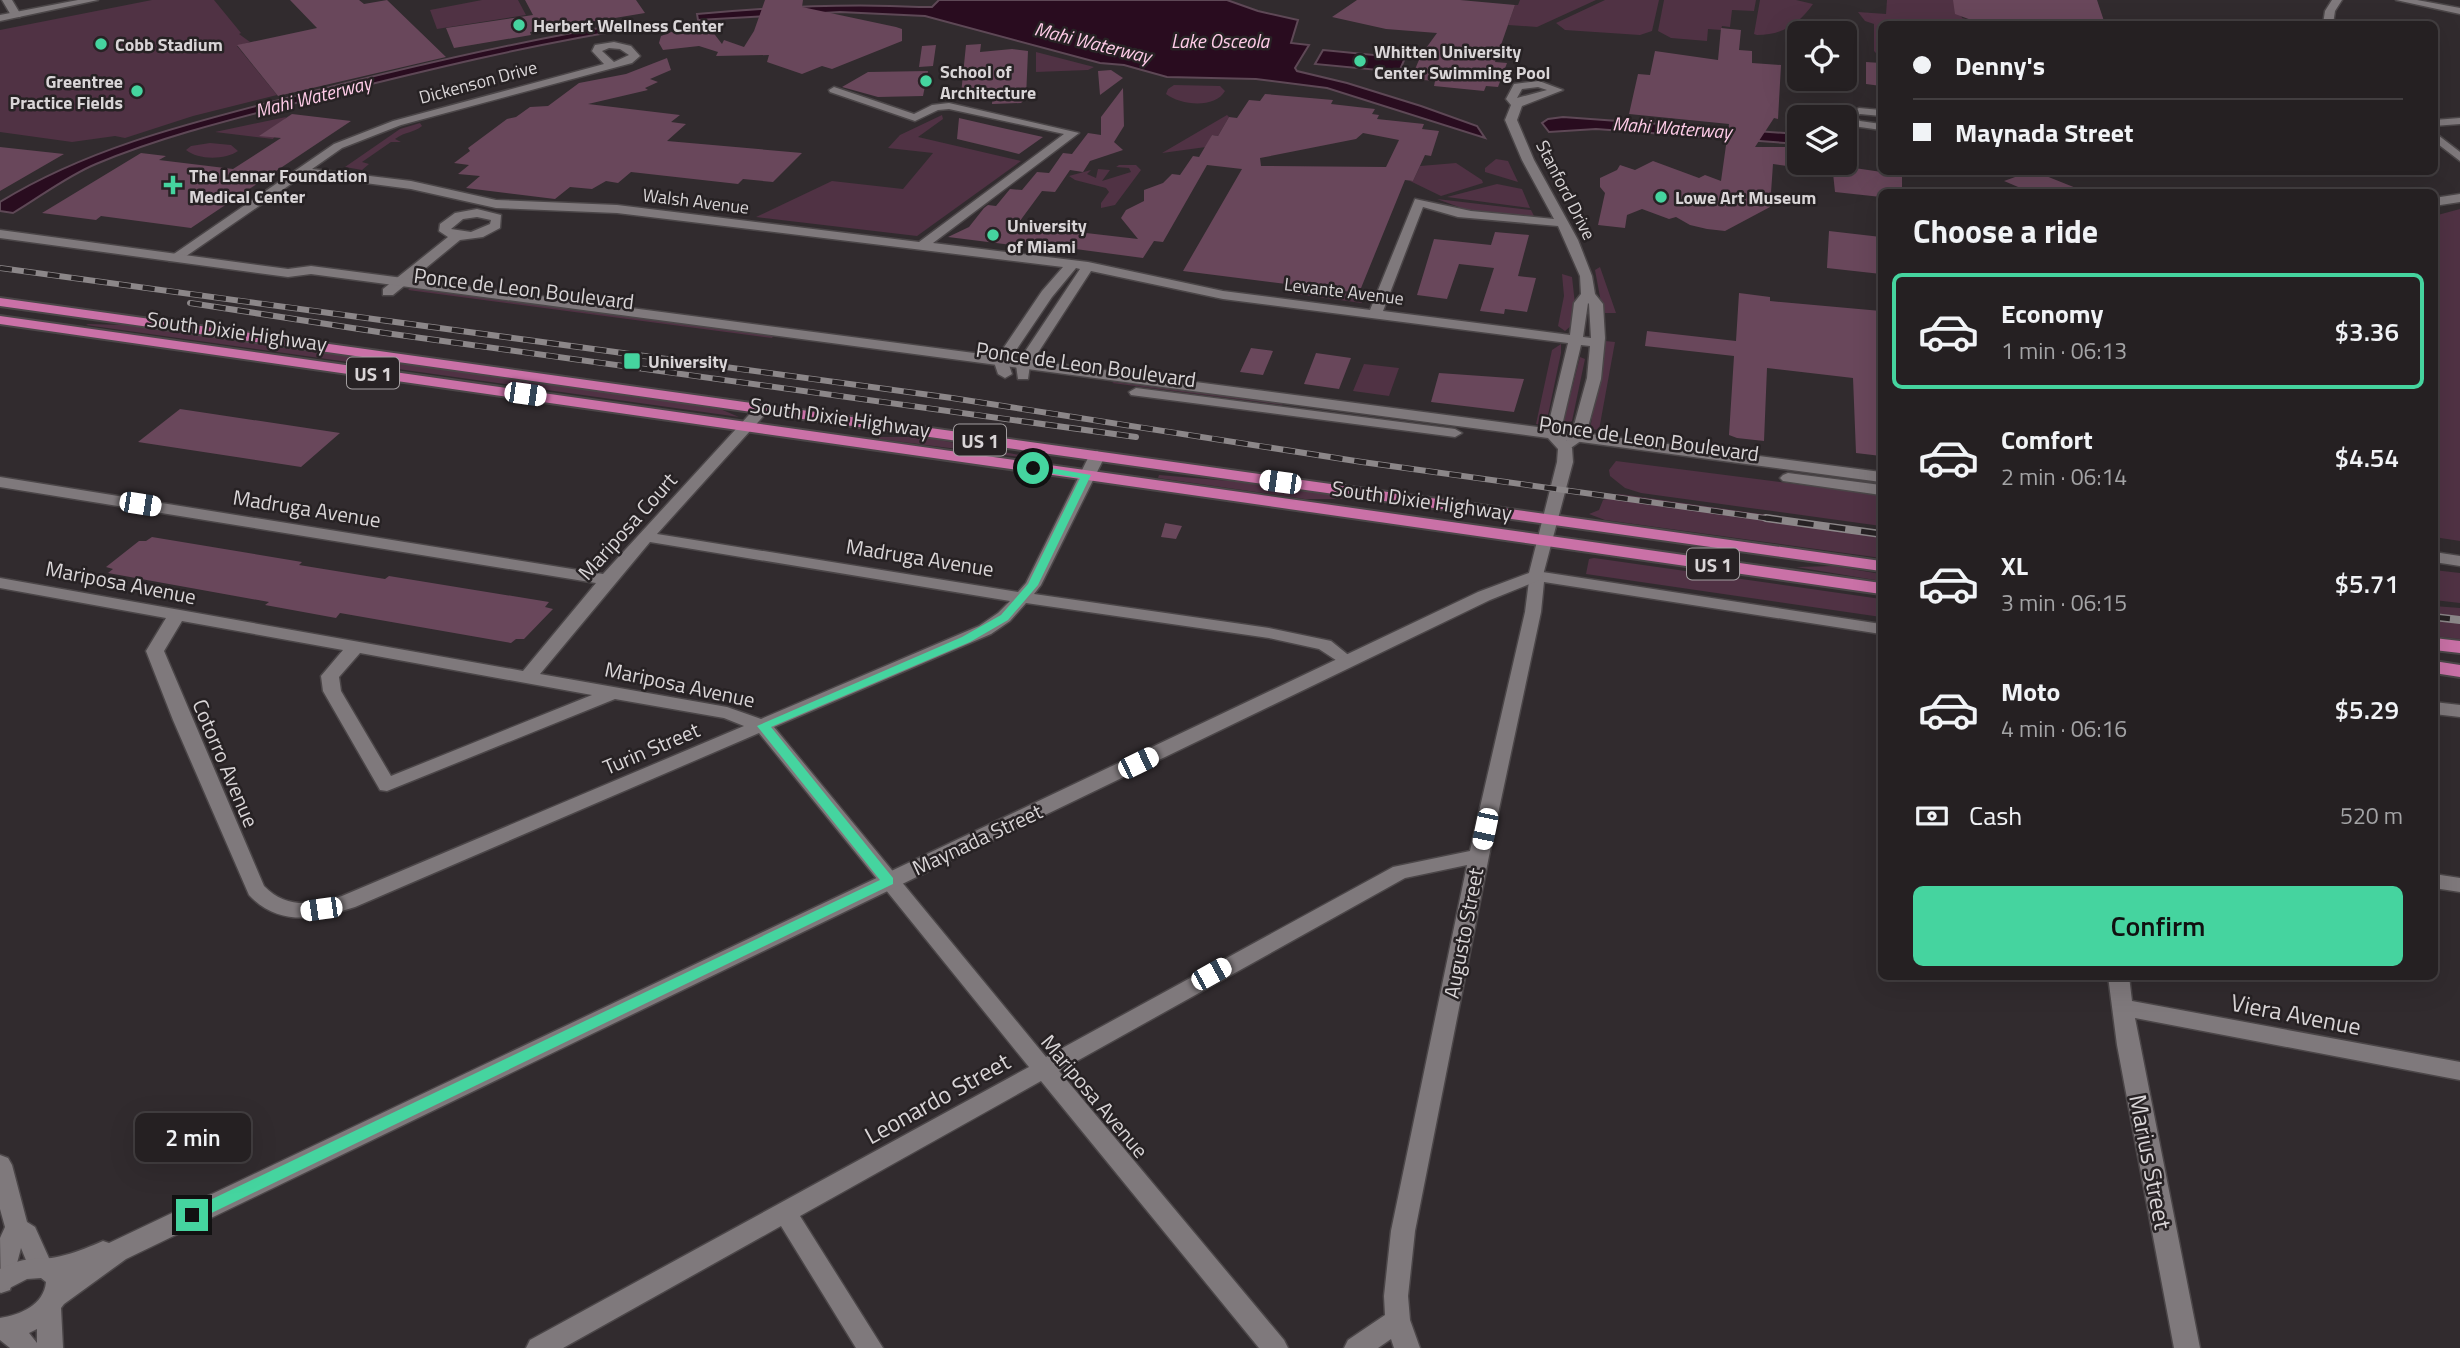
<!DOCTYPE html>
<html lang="en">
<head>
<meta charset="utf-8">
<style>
  body { margin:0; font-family:"Titillium Web",sans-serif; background:#2d282a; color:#f1f3f6; height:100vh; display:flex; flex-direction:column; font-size:26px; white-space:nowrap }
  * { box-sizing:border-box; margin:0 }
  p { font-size:23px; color:#a3a3a5 }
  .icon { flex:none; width:38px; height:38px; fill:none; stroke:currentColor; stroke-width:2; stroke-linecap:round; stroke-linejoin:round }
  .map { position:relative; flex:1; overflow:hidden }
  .side { position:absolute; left:1878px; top:189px; width:560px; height:791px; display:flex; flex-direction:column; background:#252022; border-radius:10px; box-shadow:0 7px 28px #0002,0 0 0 2px #423e40 }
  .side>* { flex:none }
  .guide { position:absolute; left:1878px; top:21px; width:560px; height:154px; border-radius:10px; box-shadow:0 7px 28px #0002,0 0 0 2px #423e40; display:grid; align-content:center; height:154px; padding:0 35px; background:#252022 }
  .controls { position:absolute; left:1787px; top:21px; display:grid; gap:14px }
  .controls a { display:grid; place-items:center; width:70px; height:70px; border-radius:10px; background:#252022; box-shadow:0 7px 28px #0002,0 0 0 2px #423e40; font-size:35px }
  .end { position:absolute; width:32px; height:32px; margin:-16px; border:9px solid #45d49f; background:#111; box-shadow:0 0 0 4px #111 }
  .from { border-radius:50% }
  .bubble { position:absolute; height:49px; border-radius:10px; background:#252022; box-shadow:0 7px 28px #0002,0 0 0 2px #423e40; font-size:23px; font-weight:600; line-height:49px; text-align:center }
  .car { position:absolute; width:21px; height:42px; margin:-21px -10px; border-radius:9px; box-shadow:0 0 5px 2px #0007; background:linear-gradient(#fff 24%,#345 0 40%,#fff 0 76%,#345 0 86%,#fff 0) }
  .guide b { display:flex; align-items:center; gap:24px; height:66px; font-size:26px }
  .guide b+b { border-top:2px solid #423e40 }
  .guide i { width:18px; height:18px; background:#f1f3f6 }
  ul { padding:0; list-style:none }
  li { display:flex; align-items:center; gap:21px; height:116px; margin:0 14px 10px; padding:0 21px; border:4px solid transparent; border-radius:10px }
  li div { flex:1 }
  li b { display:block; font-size:26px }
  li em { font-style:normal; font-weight:600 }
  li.on { border-color:#45d49f }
  li>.icon { width:63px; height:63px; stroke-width:1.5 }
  h2 { padding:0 35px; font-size:32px; line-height:84px }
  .pay { display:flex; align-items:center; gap:18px; height:77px; padding:0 35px; font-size:26px }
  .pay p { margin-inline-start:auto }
  .action { display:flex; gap:14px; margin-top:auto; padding:14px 35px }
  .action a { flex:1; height:80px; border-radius:10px; background:#45d49f; color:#111; font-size:28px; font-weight:600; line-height:80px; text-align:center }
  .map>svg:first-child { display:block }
  .green { fill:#503244 }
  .water { fill:#290c1f; stroke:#5e4856; stroke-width:2 }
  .building { fill:#69475b; fill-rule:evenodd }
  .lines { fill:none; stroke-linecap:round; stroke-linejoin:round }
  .minor-casing { stroke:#4b4648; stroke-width:3 }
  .tertiary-casing { stroke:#4b4648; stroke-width:3 }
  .trunk-casing { stroke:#4b4648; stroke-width:4 }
  .minor { fill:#7f797c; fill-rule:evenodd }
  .tertiary { fill:#7f797c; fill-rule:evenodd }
  .trunk { fill:#ca71a7; fill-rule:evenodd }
  .rail-far1-casing { stroke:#8c8789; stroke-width:6 }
  .rail-casing { stroke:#8c8789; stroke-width:8 }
  .rail-far1 { stroke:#272224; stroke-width:4.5; stroke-dasharray:12; stroke-linecap:butt }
  .rail { stroke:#272224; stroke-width:5; stroke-dasharray:16; stroke-linecap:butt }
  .route { fill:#45d49f }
  .poi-dot { fill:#45d49f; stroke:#272224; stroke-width:2.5 }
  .labels { text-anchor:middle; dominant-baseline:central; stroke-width:5; stroke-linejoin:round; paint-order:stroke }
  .far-poi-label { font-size:18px; font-weight:bold; fill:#d9d5d7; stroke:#272224; text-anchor:start }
  .far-street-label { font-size:18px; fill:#d9d5d7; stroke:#272224 }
  .far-water-label { font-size:19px; font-style:italic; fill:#ffcce8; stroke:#272224 }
  .shield { fill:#272224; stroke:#a49fa1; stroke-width:2 }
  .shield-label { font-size:19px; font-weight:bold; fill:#d9d5d7 }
  .street-label { font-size:21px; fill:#d9d5d7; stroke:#272224 }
  .near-street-label { font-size:24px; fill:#d9d5d7; stroke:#272224 }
</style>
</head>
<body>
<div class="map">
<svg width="2460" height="1348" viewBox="0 0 2460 1348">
  <rect width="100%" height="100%" fill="#312b2e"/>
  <path class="green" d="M152,0H214L241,33L239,34L250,42L237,46L277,95L193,116L125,138L115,136L72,142L0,132V30Z
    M482,0H518L526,15L437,29L430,10Z
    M1520,0H1596L1537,27L1508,25L1515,5H1518Z
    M1605,0H1659L1652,31L1640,35L1565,30L1556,23Z
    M1664,0H1756L1754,11L1732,10L1730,27L1722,26L1721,30L1708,29L1707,41L1671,38L1658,31Z
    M1760,0H1796L1813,4C1799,24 1782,35 1757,35L1754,34Z
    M1887,0H1956L1962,18L1978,22L1968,24H1881V55L1877,54L1874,51V24L1865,21L1858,12L1886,14Z
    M1036,52L1094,67L1088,70L1036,72Z
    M1174,85L1220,86L1225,91C1215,109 1180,105 1166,94L1168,89Z
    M942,115L943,119L918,137L1021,161L917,236L756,217L832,181L903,189L933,153L888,148L900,135Z
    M1227,115L1229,117L1218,136L1212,135L1206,147L1162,153Z
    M286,117L273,139L215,132Z
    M420,123L422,126C414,133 406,131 395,139L401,142H391L362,162L369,164L362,170L345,167L400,129Z
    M210,143L231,145L238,151C225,160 198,160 186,150L191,146Z
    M1496,159L1508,161L1518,182L1485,172V168Z
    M1456,163L1482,180L1483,183L1441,196L1410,181H1413L1420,166Z
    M1119,165H1136L1141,170L1115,205L1101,208V203L1109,192L1106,188L1075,180L1069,176L1091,170L1087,174L1096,178L1098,169L1110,170L1102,181L1131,172L1129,168L1116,167Z
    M1497,184L1522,189L1530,208L1447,197Z
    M1437,199L1531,210L1535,218L1467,210Z
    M2460,209V541L2434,537V216Z
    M1600,267L1616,313H1603L1595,270Z
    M1562,274L1572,277L1575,304L1572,325L1565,331L1558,326L1564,296Z
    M411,287L774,335L772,338L408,290Z
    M1299,288L1360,295L1362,303L1288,293Z
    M88,324L124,325L718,408L739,417L86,325Z
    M1605,341L1615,342L1599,430L1590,429Z
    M1561,344V353L1547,420L1543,425L1536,424L1552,350Z
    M1580,357L1585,359L1572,421L1568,423L1564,420Z
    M1364,364L1399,368L1389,396L1353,391Z
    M1114,382L1280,403L1283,405L1112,383Z
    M879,437H923L1052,461L879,439Z
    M1616,461L1881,495V526L1641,493L1625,488L1610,476L1609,470Z
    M1159,475L1230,481L1343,496L1342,499H1305L1158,478Z
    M1620,494L1881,531V558L1605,520L1589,514L1599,510L1603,500Z
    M1594,558L1881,599V617L1586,574L1589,559Z
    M1833,566L1881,574V581L1796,567Z
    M2434,570L2460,573V603L2434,600Z
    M2434,606L2460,608V639L2434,636Z"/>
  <path class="water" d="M939,0H1227L1258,11L1298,20L1291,43L1309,45L1295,68L1297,71L1347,83L1421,106L1477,126L1485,138L1327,88L1256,79L1167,77L1124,65L1100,63L925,16L840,12L698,20L697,14C771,7 845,3 919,7H932Z
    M635,22L642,27C532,44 423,71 315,98C242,117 165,135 96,164C67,176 40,197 13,213L0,211V202C86,149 186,124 283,99C399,69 516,41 635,22Z
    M1323,50L1405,58L1399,72L1315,64Z
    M1563,117L1799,134V144L1596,129L1549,132L1542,123L1548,119Z"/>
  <path class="building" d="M290,0H359L364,4L387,0L446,57L278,96L237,45L317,28Z
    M525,0H636L645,13L530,32L531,35L454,48L446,28L533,15Z
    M765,0H803L802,7L896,27L902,29V41L832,69L822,66L802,74L767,62L769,55L716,56L718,52L699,46L663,50L659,43L661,36L684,27L712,31L722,44L724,40L744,47L754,31Z
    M1357,0H1460L1515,5L1495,62L1507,63L1498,87L1486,86L1484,91L1434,86L1435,81L1411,79L1421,55L1437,33L1386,29L1332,17Z
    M1953,0H2097L2105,24L1974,21L1955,14Z
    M1721,28L1741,30L1739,50L1752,51V63L1781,65L1778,119L1774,118L1755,147H1787V166L1773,164L1770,207L1725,231L1707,229L1690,225L1676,217L1669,219L1642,209L1627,215L1625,228L1598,225L1605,193L1600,187V178L1617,170L1620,165L1635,170L1653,161L1699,178L1705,175L1721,181L1729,124L1629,114L1638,74L1650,75L1655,51L1718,60Z
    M981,44L980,52L1012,49L1028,51L1026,98L1021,103L992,104L993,93L961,94L966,45Z
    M936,45L933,66L919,67L922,46Z
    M667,58L671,70L650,79L658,82L645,88L648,90L588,104L680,115L671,122L686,124L667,141L802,153L773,182L743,179L738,184L631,172L618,183L606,181L592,189L570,187L555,199L466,188L480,176L458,174L469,165L454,163L470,151L468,148L507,119L516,117L530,107L548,106L579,83L626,74Z
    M1866,62L1881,63V86L1866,84Z
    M1111,70L1123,78L1100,95L1098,71Z
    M928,71L923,96L878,97L842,87L868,72Z
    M1123,88L1124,126L1114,142L1123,150L1090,161L1083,172L1070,170L1055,192L1042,191L1017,225L1138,239L1121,218L1126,210L1144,201V190L1163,183L1172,174L1180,175L1193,156L1199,157L1212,135L1218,136L1229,117L1237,118L1249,100L1260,101L1265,94L1333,100L1331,104L1375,109L1372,114L1379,115L1377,119L1424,124L1422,129L1439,131L1431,156L1425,155L1413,181L1405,180L1359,293L1183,271L1242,169L1207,165L1163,242L1154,241L1143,258L1023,242L1019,246L948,237L969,227L984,208L988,205L996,206L1010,189L1022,190L1037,172L1049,173L1063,153L1072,154L1088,133L1101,135V117ZM1363,133L1399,140L1386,167L1261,166L1260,158L1356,139Z
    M292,114L351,121L191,228L101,216L96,220L42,213L141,153L166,156L159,160L233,169L281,138L259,136Z
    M959,118L998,127L1043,137L1019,154L1003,150L957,139Z
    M0,147L64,154L0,191Z
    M1841,166L1902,175V191L1881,192V197L1835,192L1833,173L1841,174Z
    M2029,172H2036L2086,192H2030L2004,181Z
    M1829,231L1881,237V274L1827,268Z
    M1495,232L1529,235L1518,276L1536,278L1527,312L1505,309L1504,314L1480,311L1494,268L1459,264L1447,299L1417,295L1434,239L1491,245Z
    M1739,293L1770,297V301L1881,311V456L1856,453L1853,378L1767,368L1764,441L1737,438L1729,435L1734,356L1645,346L1647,331L1736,341Z
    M1251,348L1273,351L1263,375L1240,372Z
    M1316,353L1351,358L1339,389L1304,384Z
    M1439,373L1524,379L1514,412L1431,402Z
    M180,409L340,433L301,467L138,442Z
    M1165,523L1182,526L1176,539L1161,537Z
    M152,537L302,562L299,565L385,579L389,576L549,602L545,607L553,609L524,639H516L511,643L340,613L336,618L265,605L269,602L108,573L113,569L106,567L139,541H146Z"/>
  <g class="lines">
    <g class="minor-casing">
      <path id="minor" d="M2,0H12L21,15L20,17H12Z
        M614,42L631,46L640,56L632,63L401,125L342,148L312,169L411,181L496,200L617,205L919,242L1064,134L949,109L938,110L915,121L830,92L829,90L834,87L914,114L932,105L949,103L1079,133L933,243L1088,262L1223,291L1370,310L1415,199L1471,211L1554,219L1522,160L1505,120L1511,105L1506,99L1514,84L1539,81L1563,90L1522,106L1517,120L1534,160L1578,240L1592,276L1595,294L1603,304L1605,338L1601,379L1585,438L1565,452L1558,448L1571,436L1587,378L1590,346L1581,345L1560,434L1553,438L1546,434L1568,343L1223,299L1091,271L1030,365L1028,379H1018L1016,365L1080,269L1076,268L1052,297L1008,362L1012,374L1005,378L998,374L994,362L1042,291L1063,267L617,213L496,208L411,189L304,175L179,261H169L168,258L334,144L393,121L604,64L592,51L595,45ZM609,48L620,49L629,55L614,62L602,51ZM1538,87L1547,90L1517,98L1522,89ZM1423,207L1458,217L1558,226L1580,276L1581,294L1574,303L1570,335L1383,311ZM1588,303L1589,304L1591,338L1583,337Z
        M1859,108L1881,110V116L1860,114L1855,117L1860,121L1881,124V130L1853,126L1842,116Z
        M2460,194V202L2434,206V198Z
        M477,209L501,215L500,228L483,237L460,240L393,295H383V289L448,237L439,231L440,224L455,213ZM477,217L491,220L490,224L471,232L451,229L463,219Z
        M763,404L768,405L770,408L768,411L657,534L1018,592L1026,583L1089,456L1097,451L1105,456L1041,585L1034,594L1269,628L1331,641L1357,662L1348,668L1319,649L1269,638L1026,603L1010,621L991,634L774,727L1046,1057L1393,867L1470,851L1525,612L1530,573L1536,571L1881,624V634L1544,582L1541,612L1489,856L1415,1231L1408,1296L1410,1320L1420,1348H1394L1391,1339L1378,1348H1344L1348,1340L1385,1315L1384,1296L1391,1231L1467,865L1405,878L1059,1071L1284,1340L1288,1348H1259L1041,1081L800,1216L883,1348H856L781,1226L563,1348H526L530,1340L1029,1067L759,733L355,907C318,919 279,927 249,895L173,720L146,651L166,618L0,588V578L523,671L596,583L0,487V477L603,574L758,405ZM650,542L1010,601L998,613L979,626L761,719L727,707L540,674ZM182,621L343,650L321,676L323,691L380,790L387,791L615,699L724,718L744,726L342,896C313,905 286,909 264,886L164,651ZM360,653L592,695L391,776L341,691L339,677Z
        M2434,702L2460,705V717L2434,714Z
        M2434,874L2460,878V892L2434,888Z
        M2108,976H2129L2132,1001L2460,1062V1080L2135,1018L2200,1348H2174L2117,1045Z
        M0,1155L8,1158L12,1165L27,1222L35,1227L53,1267L50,1275L41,1278L32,1275L21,1248L10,1290L1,1293L0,1238L5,1227L0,1209Z"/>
    </g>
    <g class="tertiary-casing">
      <path id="tertiary" d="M78,0H98L0,21V15Z
        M2332,0H2342L2335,11L2333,24H2323L2325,11Z
        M2396,0H2417L2460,8V14Z
        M2460,118V124L2434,126V120Z
        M2434,132L2460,152V161L2434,141Z
        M0,230L288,269L311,266L1881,472V482L1566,440L1572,448L1573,462L1542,579L1490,600L126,1259L64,1304L61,1308L63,1348H10L0,1340V1318C20,1315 44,1305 46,1282L41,1278L27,1279L0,1293V1269C30,1253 38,1263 65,1255C78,1252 91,1246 103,1241L109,1243L1478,592L1529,573L1557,462L1558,449L1548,438L311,274L288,277L0,238ZM37,1329V1343L29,1333Z
        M1136,388L1455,429L1462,433L1455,437L1131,395L1129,392Z
        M1788,473L1881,485V495L1783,481L1780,478L1783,475Z
        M2434,552L2460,556V566L2434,562Z"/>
    </g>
    <g class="trunk-casing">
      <path id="trunk" d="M0,298L1881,561V571L0,306Z
        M0,316L1881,583V594L0,324Z
        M2434,638L2460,641V653L2434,650Z
        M2434,661L2460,665V677L2434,673Z"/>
    </g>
    <use href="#minor" class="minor"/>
    <use href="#tertiary" class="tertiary"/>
    <use href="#trunk" class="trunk"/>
    <g class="rail-far1-casing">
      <path id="rail-far1" d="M0,268L952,398L1362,462L1779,520
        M190,303L385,333L1136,437"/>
    </g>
    <g class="rail-casing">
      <path id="rail" d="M1766,518L1881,534
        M2434,617L2460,620"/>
    </g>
    <use href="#rail-far1" class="rail-far1"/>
    <use href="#rail" class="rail"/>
  </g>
  <path class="route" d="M1033,465L1091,475L1038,585L1008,620L970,642L771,727L893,878V884L197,1220H187L184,1215L187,1211L880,880L757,726L962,637L1001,615L1028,584L1080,478L1029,470V466Z"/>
  <g class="poi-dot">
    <circle cx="519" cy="25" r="7"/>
    <circle cx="101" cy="44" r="7"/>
    <circle cx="1360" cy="61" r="7"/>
    <circle cx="926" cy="81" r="7"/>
    <circle cx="137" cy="91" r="7"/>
    <path d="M169.5 174.5h7v7h7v7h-7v7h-7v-7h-7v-7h7z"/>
    <circle cx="1661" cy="197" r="7"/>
    <circle cx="993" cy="235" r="7"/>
    <rect x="623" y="352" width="18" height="18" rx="3.5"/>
  </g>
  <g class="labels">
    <g class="far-poi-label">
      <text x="533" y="25">Herbert Wellness Center</text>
      <text x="115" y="44">Cobb Stadium</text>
      <text x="1374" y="51">Whitten University<tspan x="1374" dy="21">Center Swimming Pool</tspan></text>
      <text x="940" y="71">School of<tspan x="940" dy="21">Architecture</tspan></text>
      <text x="123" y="81" text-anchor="end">Greentree<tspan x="123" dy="21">Practice Fields</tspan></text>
      <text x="189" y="175">The Lennar Foundation<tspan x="189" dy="21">Medical Center</tspan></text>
      <text x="1675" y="197">Lowe Art Museum</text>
      <text x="1007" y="225">University<tspan x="1007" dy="21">of Miami</tspan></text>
      <text x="648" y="361">University</text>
    </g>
    <g class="far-street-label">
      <text transform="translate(478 82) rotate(-15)">Dickenson Drive</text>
      <text transform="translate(1566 190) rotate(63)">Stanford Drive</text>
      <text transform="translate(696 201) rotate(7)">Walsh Avenue</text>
      <text transform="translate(1344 291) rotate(7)">Levante Avenue</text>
    </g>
    <g class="far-water-label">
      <text x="1220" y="40">Lake Osceola</text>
      <text transform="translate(1093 42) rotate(14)">Mahi Waterway</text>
      <text transform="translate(313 96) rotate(-14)">Mahi Waterway</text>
      <text transform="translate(1672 127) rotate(4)">Mahi Waterway</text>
    </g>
    <g class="shield">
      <rect x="347" y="357.5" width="52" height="31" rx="5"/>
      <rect x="954" y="424.5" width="52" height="31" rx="5"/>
      <rect x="1687" y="548.5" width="52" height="31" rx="5"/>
    </g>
    <g class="shield-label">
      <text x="373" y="373">US 1</text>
      <text x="980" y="440">US 1</text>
      <text x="1713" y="564">US 1</text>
    </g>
    <g class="street-label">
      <text transform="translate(524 288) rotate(7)">Ponce de Leon Boulevard</text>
      <text transform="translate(237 331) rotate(8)">South Dixie Highway</text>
      <text transform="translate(1086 364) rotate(8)">Ponce de Leon Boulevard</text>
      <text transform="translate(840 417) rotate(8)">South Dixie Highway</text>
      <text transform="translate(1649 438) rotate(8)">Ponce de Leon Boulevard</text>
      <text transform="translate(1422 500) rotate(8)">South Dixie Highway</text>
      <text transform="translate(307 508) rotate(9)">Madruga Avenue</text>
      <text transform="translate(627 526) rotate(-48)">Mariposa Court</text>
      <text transform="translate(920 557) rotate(9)">Madruga Avenue</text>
      <text transform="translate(121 582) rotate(11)">Mariposa Avenue</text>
      <text transform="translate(680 684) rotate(12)">Mariposa Avenue</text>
      <text transform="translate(651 748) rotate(-23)">Turin Street</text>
      <text transform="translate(226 763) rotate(67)">Cotorro Avenue</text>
      <text transform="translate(977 839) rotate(-25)">Maynada Street</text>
      <text transform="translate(1463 933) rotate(-79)">Augusto Street</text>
      <text transform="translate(1095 1096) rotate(50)">Mariposa Avenue</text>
    </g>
    <g class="near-street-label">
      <text transform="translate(2296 1014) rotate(11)">Viera Avenue</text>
      <text transform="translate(937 1098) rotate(-29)">Leonardo Street</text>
      <text transform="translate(2151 1162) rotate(79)">Marius Street</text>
    </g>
  </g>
</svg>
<div class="controls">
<a><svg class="icon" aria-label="locate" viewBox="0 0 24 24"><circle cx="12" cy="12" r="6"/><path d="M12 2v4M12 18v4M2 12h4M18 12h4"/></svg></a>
<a><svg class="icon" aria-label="layers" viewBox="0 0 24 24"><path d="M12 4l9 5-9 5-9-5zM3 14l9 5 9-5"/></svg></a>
</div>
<i class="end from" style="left:1033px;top:468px"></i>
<i class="end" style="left:192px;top:1215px"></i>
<div class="bubble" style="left:135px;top:1113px;width:116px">2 min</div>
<i class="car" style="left:525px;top:394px;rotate:98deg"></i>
<i class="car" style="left:1280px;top:482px;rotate:278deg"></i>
<i class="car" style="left:140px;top:504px;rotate:99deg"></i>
<i class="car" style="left:1138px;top:763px;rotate:64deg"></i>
<i class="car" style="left:1485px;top:829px;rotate:192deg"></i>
<i class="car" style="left:321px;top:909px;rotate:262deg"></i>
<i class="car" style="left:1211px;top:974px;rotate:61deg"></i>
<div class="guide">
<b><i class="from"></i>Denny's</b>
<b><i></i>Maynada Street</b>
</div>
<section class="side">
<h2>Choose a ride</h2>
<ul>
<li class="on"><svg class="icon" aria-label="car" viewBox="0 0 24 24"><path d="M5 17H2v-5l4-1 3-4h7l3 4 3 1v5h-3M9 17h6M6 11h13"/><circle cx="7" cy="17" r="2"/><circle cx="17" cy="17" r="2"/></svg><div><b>Economy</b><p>1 min · 06:13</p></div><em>$3.36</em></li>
<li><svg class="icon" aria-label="car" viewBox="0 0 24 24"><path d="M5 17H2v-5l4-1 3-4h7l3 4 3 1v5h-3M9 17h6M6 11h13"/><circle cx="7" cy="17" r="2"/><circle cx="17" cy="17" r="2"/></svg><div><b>Comfort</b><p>2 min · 06:14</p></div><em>$4.54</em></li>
<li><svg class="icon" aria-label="car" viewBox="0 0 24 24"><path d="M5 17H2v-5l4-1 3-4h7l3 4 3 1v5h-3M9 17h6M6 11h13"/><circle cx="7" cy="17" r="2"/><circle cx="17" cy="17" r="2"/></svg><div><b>XL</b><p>3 min · 06:15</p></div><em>$5.71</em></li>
<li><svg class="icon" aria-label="car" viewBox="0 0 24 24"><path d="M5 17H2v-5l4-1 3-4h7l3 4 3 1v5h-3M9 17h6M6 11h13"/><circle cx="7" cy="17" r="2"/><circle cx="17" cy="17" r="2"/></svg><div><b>Moto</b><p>4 min · 06:16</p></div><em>$5.29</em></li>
</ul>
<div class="pay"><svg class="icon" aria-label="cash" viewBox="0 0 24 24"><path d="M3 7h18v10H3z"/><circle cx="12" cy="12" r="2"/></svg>Cash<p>520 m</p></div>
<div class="action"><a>Confirm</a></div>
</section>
</div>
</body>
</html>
